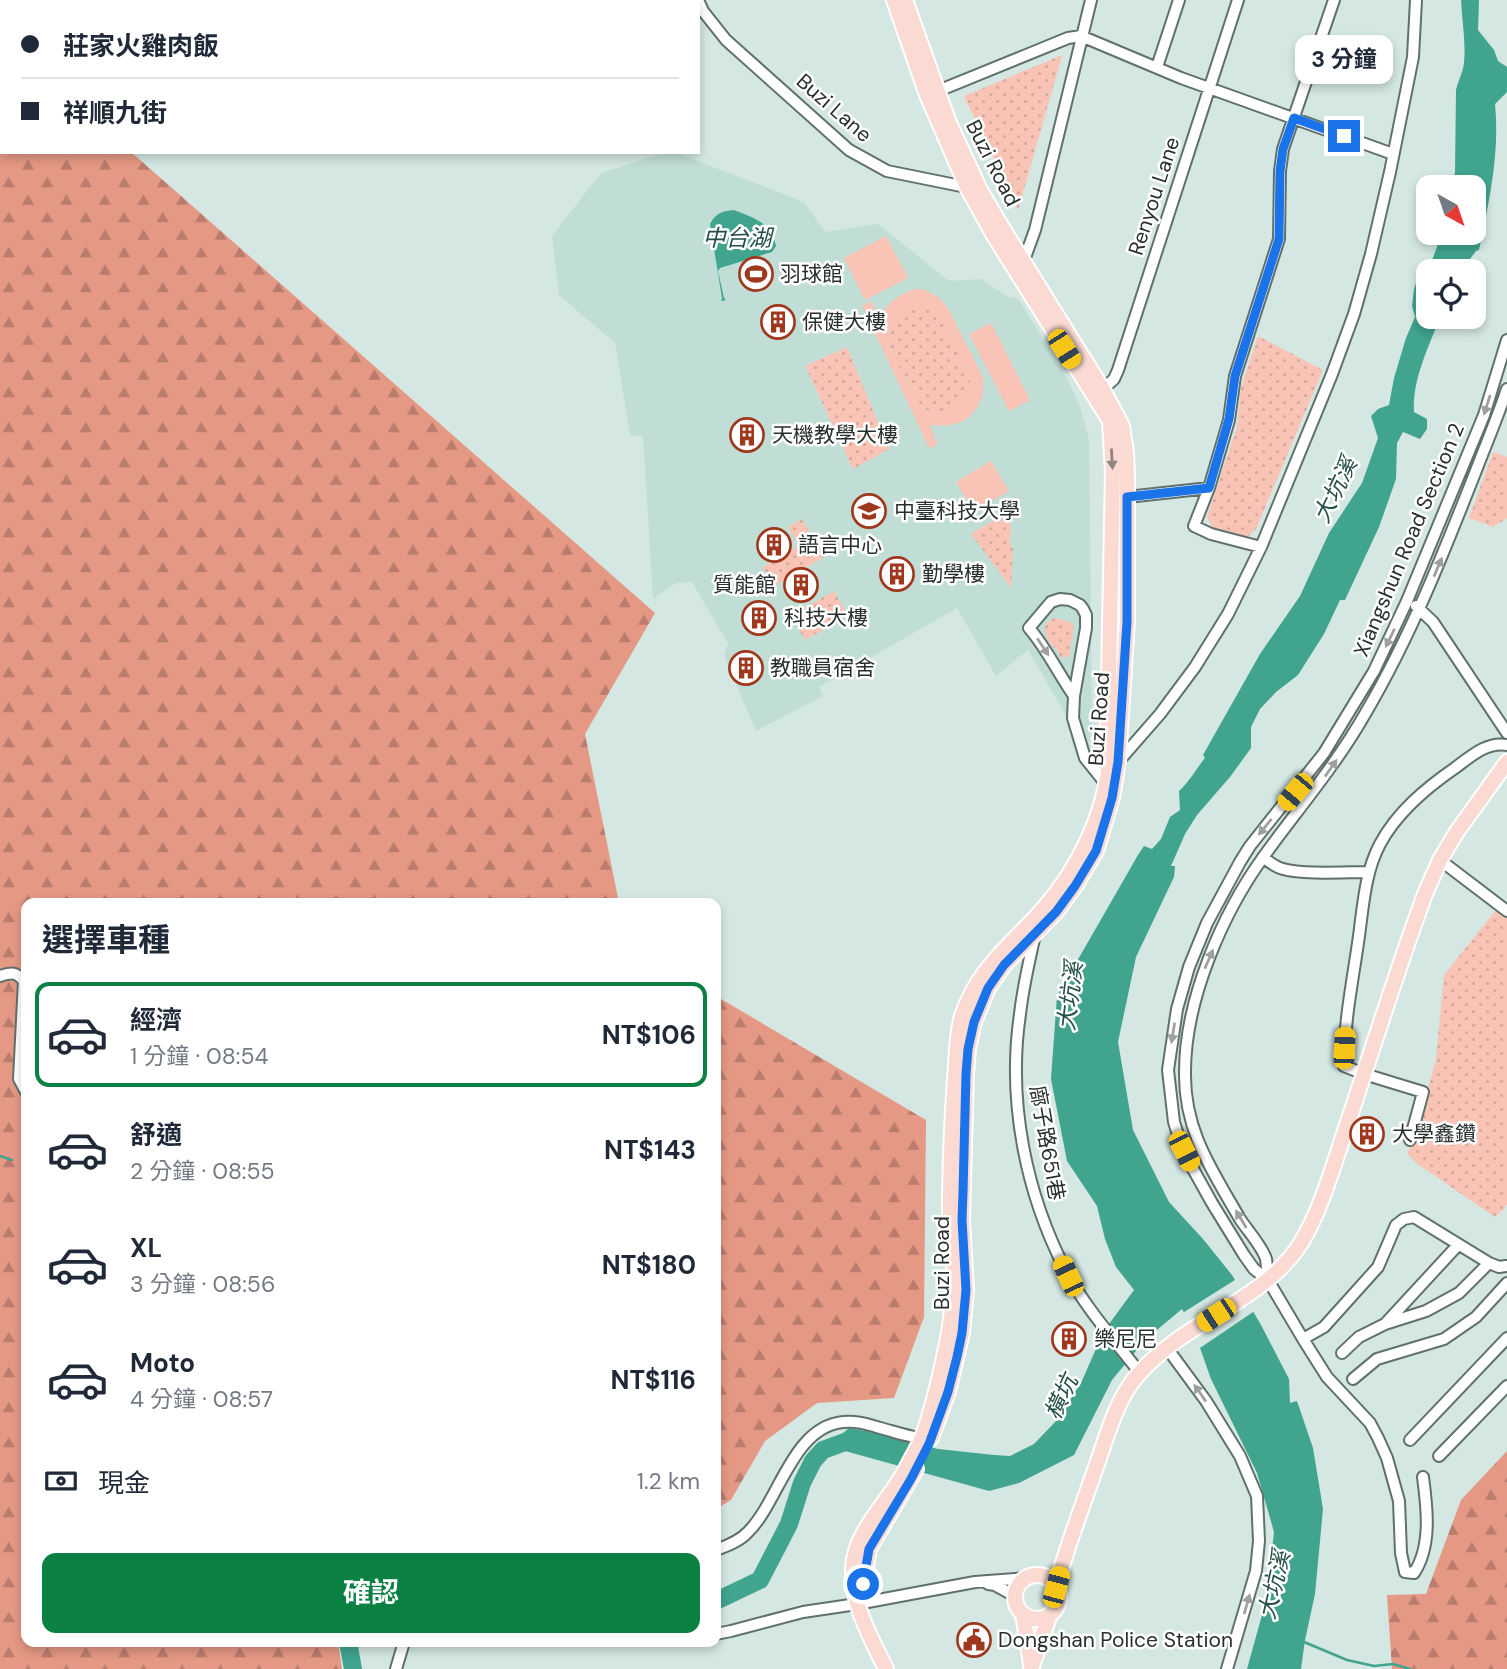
<!DOCTYPE html>
<html lang="zh-TW">
<head>
<meta charset="utf-8">
<style>
  body { margin:0; font-family:"DM Sans","Noto Sans TC",sans-serif; background:#f6f6f7; color:#1f2937; height:100vh; display:flex; flex-direction:column; font-size:26px; white-space:nowrap }
  * { box-sizing:border-box; margin:0 }
  p { font-size:23px; color:#747a83 }
  .icon { flex:none; width:38px; height:38px; fill:none; stroke:currentColor; stroke-width:2; stroke-linecap:round; stroke-linejoin:round }
  .map { position:relative; flex:1; overflow:hidden }
  .drawer { position:absolute; left:21px; top:898px; width:700px; height:749px; display:flex; flex-direction:column; background:#fff; border-radius:14px; box-shadow:0 4px 10px #0003 }
  .drawer>* { flex:none }
  .top-card { position:absolute; left:0px; top:0px; width:700px; height:154px; box-shadow:0 4px 10px #0003; display:grid; align-content:center; height:154px; padding:0 21px; background:#fff }
  .needle { width:46px; rotate:140deg }
  .buttons { position:absolute; left:1416px; top:175px; display:grid; gap:14px }
  .buttons a { display:grid; place-items:center; width:70px; height:70px; border-radius:14px; background:#fff; box-shadow:0 4px 10px #0003; font-size:35px }
  .end { position:absolute; width:32px; height:32px; margin:-16px; border:9px solid #1a73e8; background:#fff; box-shadow:0 0 0 4px #fff }
  .from { border-radius:50% }
  .bubble { position:absolute; height:49px; border-radius:14px; background:#fff; box-shadow:0 4px 10px #0003; font-size:23px; font-weight:700; line-height:49px; text-align:center }
  .car { position:absolute; width:21px; height:42px; margin:-21px -10px; border-radius:9px; box-shadow:0 0 5px 2px #0007; background:linear-gradient(#f5c518 24%,#345 0 40%,#f5c518 0 76%,#345 0 86%,#f5c518 0) }
  .top-card b { display:flex; align-items:center; gap:24px; height:66px; font-size:26px }
  .top-card b+b { border-top:2px solid #e0e1e3 }
  .top-card i { width:18px; height:18px; background:#1f2937 }
  ul { padding:0; list-style:none }
  li { display:flex; align-items:center; gap:21px; height:105px; margin:0 14px 10px; padding:0 7px; border:4px solid transparent; border-radius:14px }
  li div { flex:1 }
  li b { display:block; font-size:26px }
  li em { font-style:normal; font-weight:700 }
  li.current { border-color:#0b8043 }
  li>.icon { width:63px; height:63px; stroke-width:1.5 }
  h2 { padding:0 21px; font-size:32px; line-height:84px }
  .pay { display:flex; align-items:center; gap:18px; height:77px; padding:0 21px; font-size:26px }
  .pay p { margin-inline-start:auto }
  .primary-button { display:flex; gap:14px; margin-top:auto; padding:14px 21px }
  .primary-button a { flex:1; height:80px; border-radius:14px; background:#0b8043; color:#fff; font-size:28px; font-weight:700; line-height:80px; text-align:center }
  .map>svg:first-child { display:block }
  .built { fill:#c1ded6 }
  .green { fill:url(#green-dots) }
  .forest { fill:url(#forest-firs) }
  .pitch { fill:#f9c4b6; fill-rule:evenodd }
  .water { fill:#40a48f }
  .pier { fill:#d4e7e2 }
  .lines { fill:none; stroke-linecap:round; stroke-linejoin:round }
  .stream { stroke:#40a48f; stroke-width:2.5 }
  .river { stroke:#40a48f; stroke-width:18 }
  .minor-casing { stroke:#60716c; stroke-width:14 }
  .major-casing { stroke:#fff; stroke-width:18 }
  .minor { stroke:#fff; stroke-width:10 }
  .major { stroke:#fadad2; stroke-width:14 }
  .oneway { fill:#9ea1a0 }
  .oneway2 { fill:#918480 }
  .route { stroke:#1a73e8; stroke-width:9 }
  .labels { text-anchor:middle; dominant-baseline:central; stroke-width:5; stroke-linejoin:round; paint-order:stroke }
  .street-label { font-size:21px; fill:#282f2d; stroke:#fff }
  .poi-label { font-size:21px; fill:#282f2d; stroke:#fff; text-anchor:start }
  .water-label { font-size:23px; font-style:italic; fill:#244f46; stroke:#fff }
</style>
</head>
<body>
<div class="map">
<svg width="1507" height="1669" viewBox="0 0 1507 1669">
  <defs>
    <pattern id="green-dots" width="8" height="8" patternUnits="userSpaceOnUse" patternTransform="scale(1.75)"><rect width="8" height="8" fill="#f9c4b6"/><path d="M2 2h.1M6 6h.1" fill="none" stroke="#d5a99d" stroke-width="1.8" stroke-linecap="round"/></pattern>
    <pattern id="forest-firs" width="22" height="20" patternUnits="userSpaceOnUse" patternTransform="scale(1.75)"><rect width="22" height="20" fill="#e59884"/><path d="M5 1l3.5 6h-7zM16 11l3.5 6h-7z" fill="#ba7c6c"/></pattern>
  </defs>
  <rect width="100%" height="100%" fill="#d4e7e2"/>
  <path class="built" d="M668,152H674L804,202L825,232L878,224L949,281L981,279L1010,298L1015,297L1020,302L1064,373L1080,406L1089,440L1092,719L1088,752L1028,650L996,676L957,608L819,687L823,696L756,731L724,656L728,644L692,582L676,583L653,599L643,437L630,435L615,343L559,295L552,236L601,173Z"/>
  <path class="green" d="M1060,56H1062L1018,210L964,96Z
    M918,305L936,312L941,319L970,378C969,404 943,423 920,406C910,387 896,364 890,345C883,326 900,307 918,305Z
    M1258,336L1323,370L1256,529L1247,537L1213,529L1207,517L1237,427L1241,388Z
    M847,347L889,449L853,469L805,366Z
    M1493,452L1507,457V518L1493,527L1469,518Z
    M1011,515L1010,545L1013,547L1011,588L971,534L1000,516Z
    M802,519L824,557L774,586L763,567L799,546L788,527Z
    M834,591L848,616L805,640L791,615Z
    M1054,618L1068,621L1073,624C1075,635 1069,644 1070,656L1061,658L1056,649L1048,641L1044,629L1048,622Z
    M1507,903V1204L1502,1211L1495,1217L1416,1163L1407,1153L1413,1143L1436,1059L1444,975L1496,910Z"/>
  <path class="forest" d="M0,37L2,39V152H131L655,613L585,734L619,903H26V1642H338L342,1669H0Z
    M716,996L926,1120L924,1317L894,1398L817,1403L765,1441L731,1500L716,1509Z
    M1507,1451V1669H1392L1387,1595L1426,1594L1461,1500Z"/>
  <path class="pitch" d="M886,236L908,278L865,300L844,258Z
    M916,289C930,290 939,296 948,308L983,377C985,397 978,415 958,423C949,427 939,425 930,425L937,445L929,448L862,306L871,301L879,318C889,302 898,294 916,289ZM918,305L936,312L941,319L970,378C969,404 943,423 920,406C910,387 896,365 890,345C883,326 900,307 918,305Z
    M991,323L1030,400L1009,411L969,334Z
    M991,461L1009,491L974,512L956,482Z"/>
  <path class="water" d="M1461,0H1479L1478,30L1494,50L1498,61L1507,67V92L1495,104C1500,153 1489,202 1479,250L1476,251L1470,259L1458,268L1463,271H1428V317H1440C1429,347 1412,379 1414,412L1427,419V429L1420,439L1403,432L1397,443L1396,479L1379,527L1345,600H1340L1324,634L1298,675L1276,692L1260,709L1251,727V748L1230,777L1197,815L1185,834L1171,866H1175L1174,877L1136,957L1118,1042L1133,1130L1169,1202L1203,1239L1232,1275L1261,1325L1289,1379L1290,1403L1297,1401L1313,1448L1323,1509L1315,1594L1305,1640L1301,1669H1247L1267,1597L1274,1532L1257,1473L1211,1379L1193,1328L1182,1309L1145,1340L1112,1380L1074,1455L1019,1483L989,1491L838,1449L823,1450L849,1428L876,1433L938,1449L994,1455L1010,1456L1034,1444L1058,1419L1081,1383L1099,1342L1109,1324L1134,1290L1116,1267L1105,1239L1097,1206L1067,1161L1051,1079L1057,996L1138,855L1144,846L1152,849L1161,839L1170,817L1180,810L1179,791C1190,781 1196,769 1205,758L1203,755L1260,654L1300,596L1329,533L1362,483L1378,438L1371,416L1378,409L1389,405L1394,378L1406,338L1415,317L1412,306L1414,289L1417,280L1426,277L1442,233H1474V187H1452L1455,172L1456,90C1458,81 1463,72 1464,63C1466,42 1462,21 1461,0Z
    M734,210C754,218 771,222 776,246L772,252L720,268L718,271L724,298L726,300L721,301L722,298L710,224C716,213 722,211 734,210Z"/>
  <path class="pier" d="M1238,1278L1256,1310L1197,1350L1189,1329L1181,1314Z"/>
  <g class="lines">
    <path class="stream" d="M0,1156L12,1160
      M1304,1642L1347,1660L1374,1666L1393,1664L1410,1669"/>
    <path class="river" d="M716,1601L760,1580L789,1524L802,1483L813,1461L823,1450L845,1442
      M351,1642L349,1647L353,1669"/>
    <g class="minor-casing">
      <path id="minor" d="M698,0L703,11L726,40L849,150L887,171L971,188
        M1157,67L1179,0
        M933,93L1068,38L1081,36L1181,78L1393,154
        M1023,263L1035,230L1091,0
        M1099,393L1114,379L1118,370L1238,0
        M1127,497L1209,488
        M1261,547L1211,534L1194,526L1209,488L1229,420L1235,376L1279,239L1280,171L1283,149L1334,0
        M1416,606L1433,622L1507,733
        M1074,696C1058,673 1047,649 1029,628L1051,602L1060,599L1070,600L1080,605L1083,609L1086,615V628L1074,696L1073,718L1085,758L1105,783
        M1115,762H1118L1160,714L1195,667L1228,614L1261,547L1332,374L1354,314L1371,254L1390,172L1413,57L1416,0
        M1263,857C1269,862 1275,867 1283,869C1305,875 1345,872 1369,872
        M1440,860L1507,911
        M1035,935C1029,961 1023,987 1020,1014C1007,1102 1026,1195 1067,1273C1085,1307 1116,1342 1140,1373
        M0,976C12,972 16,972 24,981L19,1079L26,1092
        M1410,1140L1423,1092L1364,1074L1344,1066C1344,1024 1352,984 1358,943C1363,910 1364,874 1380,844C1397,812 1426,788 1455,768C1470,757 1487,741 1507,745
        M1506,1266L1499,1267L1489,1263L1414,1217L1404,1219L1396,1225L1378,1267L1324,1327L1303,1339L1268,1280L1254,1269L1244,1255L1212,1203L1183,1151L1174,1122L1168,1070L1177,1009L1189,967L1207,923L1240,862L1250,846L1324,753L1374,671L1407,601L1484,415L1507,340
        M1268,1280C1267,1273 1267,1265 1266,1259C1262,1246 1247,1230 1240,1219C1212,1170 1184,1131 1185,1072C1185,1000 1222,914 1264,856C1298,809 1336,765 1365,714C1411,636 1444,552 1477,468C1487,442 1498,416 1507,389
        M1386,1323L1458,1245
        M1303,1339L1327,1377L1370,1423L1378,1438L1387,1458L1399,1501L1401,1553L1405,1572L1414,1573C1432,1546 1427,1507 1423,1477
        M1167,1348L1206,1401L1240,1456L1257,1496L1259,1541L1256,1571L1227,1669
        M1342,1353L1359,1337L1385,1324L1426,1311L1459,1293L1489,1263
        M1353,1379L1377,1359L1444,1339L1476,1317L1507,1283
        M1410,1440L1507,1338
        M1439,1456L1507,1386
        M716,1550C727,1546 740,1541 748,1532C779,1502 792,1427 843,1422C859,1420 875,1427 891,1431C903,1435 915,1437 927,1440
        M988,1584L995,1585L1015,1596
        M716,1634L731,1631L803,1612L857,1604L975,1582L1027,1578
        M396,1669L404,1642"/>
    </g>
    <g class="major-casing">
      <path id="major" d="M905,0L949,123L980,190L1003,229L1103,390L1122,426L1126,452L1127,475V622L1118,762L1112,798L1096,851L1075,886L1056,912L1004,965L988,988L974,1022L968,1049L966,1074L962,1220L966,1290L962,1333L948,1392L931,1438
        M1015 1597a22 22 0 1 1 44 0a22 22 0 1 1-44 0Z
        M1056,1587C1067,1546 1082,1507 1096,1467C1105,1442 1112,1415 1125,1393C1136,1373 1155,1357 1173,1343C1216,1311 1271,1290 1301,1243C1322,1208 1334,1163 1347,1125C1373,1048 1397,970 1425,894L1440,860L1456,833L1507,762
        M857,1603L863,1584L869,1549L916,1469
        M1023,1614L1031,1664
        M886,1669C869,1634 848,1599 854,1559C859,1529 889,1499 904,1473C911,1459 920,1445 925,1430C935,1399 943,1365 949,1332C952,1314 954,1288 954,1269C954,1250 950,1231 950,1211C950,1167 952,1123 955,1079C957,1058 956,1037 962,1016C979,966 1012,945 1044,908C1078,869 1106,813 1109,760C1110,750 1108,739 1108,729L1113,472L1110,421L993,234L967,187L927,95L894,0
        M1031,1669L1050,1614"/>
    </g>
    <use href="#minor" class="minor"/>
    <use href="#major" class="major"/>
  </g>
  <defs><path id="oneway-solid" d="M-6-.8H1V-3.2L6.5 0L1 3.2V.8H-6Z" transform="scale(1.75)"/></defs>
  <g class="oneway">
    <use href="#oneway-solid" transform="translate(1487 405) rotate(108)"/>
    <use href="#oneway-solid" transform="translate(1438 567) rotate(-67)"/>
    <use href="#oneway-solid" transform="translate(1390 638) rotate(116)"/>
    <use href="#oneway-solid" transform="translate(1043 647) rotate(57)"/>
    <use href="#oneway-solid" transform="translate(1331 768) rotate(-55)"/>
    <use href="#oneway-solid" transform="translate(1265 827) rotate(129)"/>
    <use href="#oneway-solid" transform="translate(1209 959) rotate(-66)"/>
    <use href="#oneway-solid" transform="translate(1173 1033) rotate(99)"/>
    <use href="#oneway-solid" transform="translate(1241 1219) rotate(-121)"/>
    <use href="#oneway-solid" transform="translate(1200 1393) rotate(-125)"/>
    <use href="#oneway-solid" transform="translate(1247 1604) rotate(-74)"/>
  </g>
  <use class="oneway2" href="#oneway-solid" transform="translate(1112 459) rotate(87)"/>
  <g class="lines">
    <path class="route" d="M863,1584L869,1549L911,1479L929,1444L948,1392L957,1357L962,1333L966,1290L962,1220L963,1192L966,1074L968,1049L974,1022L988,988L1004,965L1056,912L1075,886L1096,851L1112,798L1118,762L1127,622V497L1209,488L1229,419L1235,376L1279,239L1280,171L1283,149L1294,118L1344,136"/>
  </g>
  <defs>
    <g id="stadium-ring" transform="scale(1.75)"><circle r="9.5" fill="#fff" stroke="#9f371c" stroke-width="1.5"/><path d="M0-5a6.5 5 0 1 0 0 10a6.5 5 0 1 0 0-10ZM-3.5-1.8h7v3.6h-7Z" fill="#9f371c"/></g>
    <g id="building-ring" transform="scale(1.75)"><circle r="9.5" fill="#fff" stroke="#9f371c" stroke-width="1.5"/><path d="M-4-6H4V6H1V3H-1V6H-4ZM-2.5-4.3h1.7v1.8h-1.7ZM.8-4.3h1.7v1.8H.8ZM-2.5-1h1.7V.8h-1.7ZM.8-1h1.7V.8H.8Z" fill="#9f371c"/></g>
    <g id="university-ring" transform="scale(1.75)"><circle r="9.5" fill="#fff" stroke="#9f371c" stroke-width="1.5"/><path d="M0-5L7-2L0 1L-7-2ZM-4 1L0 2.5L4 1V4Q0 6-4 4Z" fill="#9f371c"/></g>
    <g id="civic-ring" transform="scale(1.75)"><circle r="9.5" fill="#fff" stroke="#9f371c" stroke-width="1.5"/><path d="M-.6-6.5H3V-4.5H.6V-3L4-1V1h2V6H-6V1h2V-1L-.6-3ZM-1.2 2.5V6h2.4V2.5Z" fill="#9f371c"/></g>
  </defs>
  <g fill-rule="evenodd">
    <use href="#stadium-ring" x="756" y="274"/>
    <use href="#building-ring" x="778" y="322"/>
    <use href="#building-ring" x="747" y="435"/>
    <use href="#university-ring" x="869" y="511"/>
    <use href="#building-ring" x="774" y="545"/>
    <use href="#building-ring" x="897" y="574"/>
    <use href="#building-ring" x="801" y="585"/>
    <use href="#building-ring" x="759" y="618"/>
    <use href="#building-ring" x="746" y="668"/>
    <use href="#building-ring" x="1367" y="1134"/>
    <use href="#building-ring" x="1069" y="1339"/>
    <use href="#civic-ring" x="974" y="1640"/>
  </g>
  <g class="labels">
    <g class="street-label">
      <text transform="translate(834 108) rotate(41)">Buzi Lane</text>
      <text transform="translate(993 163) rotate(63)">Buzi Road</text>
      <text transform="translate(1154 196) rotate(-72)">Renyou Lane</text>
      <text transform="translate(1409 540) rotate(-67)">Xiangshun Road Section 2</text>
      <text transform="translate(1099 719) rotate(-86)">Buzi Road</text>
      <text transform="translate(1047 1143) rotate(80)">廍子路651巷</text>
      <text transform="translate(942 1263) rotate(-90)">Buzi Road</text>
    </g>
    <g class="poi-label">
      <text x="780" y="274">羽球館</text>
      <text x="802" y="322">保健大樓</text>
      <text x="772" y="435">天機教學大樓</text>
      <text x="894" y="511">中臺科技大學</text>
      <text x="798" y="545">語言中心</text>
      <text x="922" y="574">勤學樓</text>
      <text x="776" y="585" text-anchor="end">質能館</text>
      <text x="784" y="618">科技大樓</text>
      <text x="770" y="668">教職員宿舍</text>
      <text x="1392" y="1134">大學鑫鑽</text>
      <text x="1094" y="1339">樂尼尼</text>
      <text x="998" y="1640">Dongshan Police Station</text>
    </g>
    <g class="water-label">
      <text x="737" y="238">中台湖</text>
      <text transform="translate(1335 490) rotate(-64)">大坑溪</text>
      <text transform="translate(1070 996) rotate(-83)">大坑溪</text>
      <text transform="translate(1061 1397) rotate(-65)">橫坑</text>
      <text transform="translate(1274 1585) rotate(-77)">大坑溪</text>
    </g>
  </g>
</svg>
<div class="buttons">
<a><svg class="needle" viewBox="-14 -14 28 28"><path d="M0-13l5 13h-10z" fill="#e53935"/><path d="M0 13l5-13h-10z" fill="#747a83"/></svg></a>
<a><svg class="icon" aria-label="locate" viewBox="0 0 24 24"><circle cx="12" cy="12" r="6"/><path d="M12 2v4M12 18v4M2 12h4M18 12h4"/></svg></a>
</div>
<i class="end from" style="left:863px;top:1584px"></i>
<i class="end" style="left:1344px;top:136px"></i>
<div class="bubble" style="left:1295px;top:35px;width:98px">3 分鐘</div>
<i class="car" style="left:1064px;top:349px;rotate:148deg"></i>
<i class="car" style="left:1295px;top:792px;rotate:220deg"></i>
<i class="car" style="left:1344px;top:1048px;rotate:3deg"></i>
<i class="car" style="left:1184px;top:1151px;rotate:153deg"></i>
<i class="car" style="left:1068px;top:1276px;rotate:335deg"></i>
<i class="car" style="left:1216px;top:1315px;rotate:237deg"></i>
<i class="car" style="left:1056px;top:1587px;rotate:15deg"></i>
<div class="top-card">
<b><i class="from"></i>莊家火雞肉飯</b>
<b><i></i>祥順九街</b>
</div>
<section class="drawer">
<h2>選擇車種</h2>
<ul>
<li class="current"><svg class="icon" aria-label="car" viewBox="0 0 24 24"><path d="M5 17H2v-5l4-1 3-4h7l3 4 3 1v5h-3M9 17h6M6 11h13"/><circle cx="7" cy="17" r="2"/><circle cx="17" cy="17" r="2"/></svg><div><b>經濟</b><p>1 分鐘 · 08:54</p></div><em>NT$106</em></li>
<li><svg class="icon" aria-label="car" viewBox="0 0 24 24"><path d="M5 17H2v-5l4-1 3-4h7l3 4 3 1v5h-3M9 17h6M6 11h13"/><circle cx="7" cy="17" r="2"/><circle cx="17" cy="17" r="2"/></svg><div><b>舒適</b><p>2 分鐘 · 08:55</p></div><em>NT$143</em></li>
<li><svg class="icon" aria-label="car" viewBox="0 0 24 24"><path d="M5 17H2v-5l4-1 3-4h7l3 4 3 1v5h-3M9 17h6M6 11h13"/><circle cx="7" cy="17" r="2"/><circle cx="17" cy="17" r="2"/></svg><div><b>XL</b><p>3 分鐘 · 08:56</p></div><em>NT$180</em></li>
<li><svg class="icon" aria-label="car" viewBox="0 0 24 24"><path d="M5 17H2v-5l4-1 3-4h7l3 4 3 1v5h-3M9 17h6M6 11h13"/><circle cx="7" cy="17" r="2"/><circle cx="17" cy="17" r="2"/></svg><div><b>Moto</b><p>4 分鐘 · 08:57</p></div><em>NT$116</em></li>
</ul>
<div class="pay"><svg class="icon" aria-label="cash" viewBox="0 0 24 24"><path d="M3 7h18v10H3z"/><circle cx="12" cy="12" r="2"/></svg>現金<p>1.2 km</p></div>
<div class="primary-button"><a>確認</a></div>
</section>
</div>
</body>
</html>
